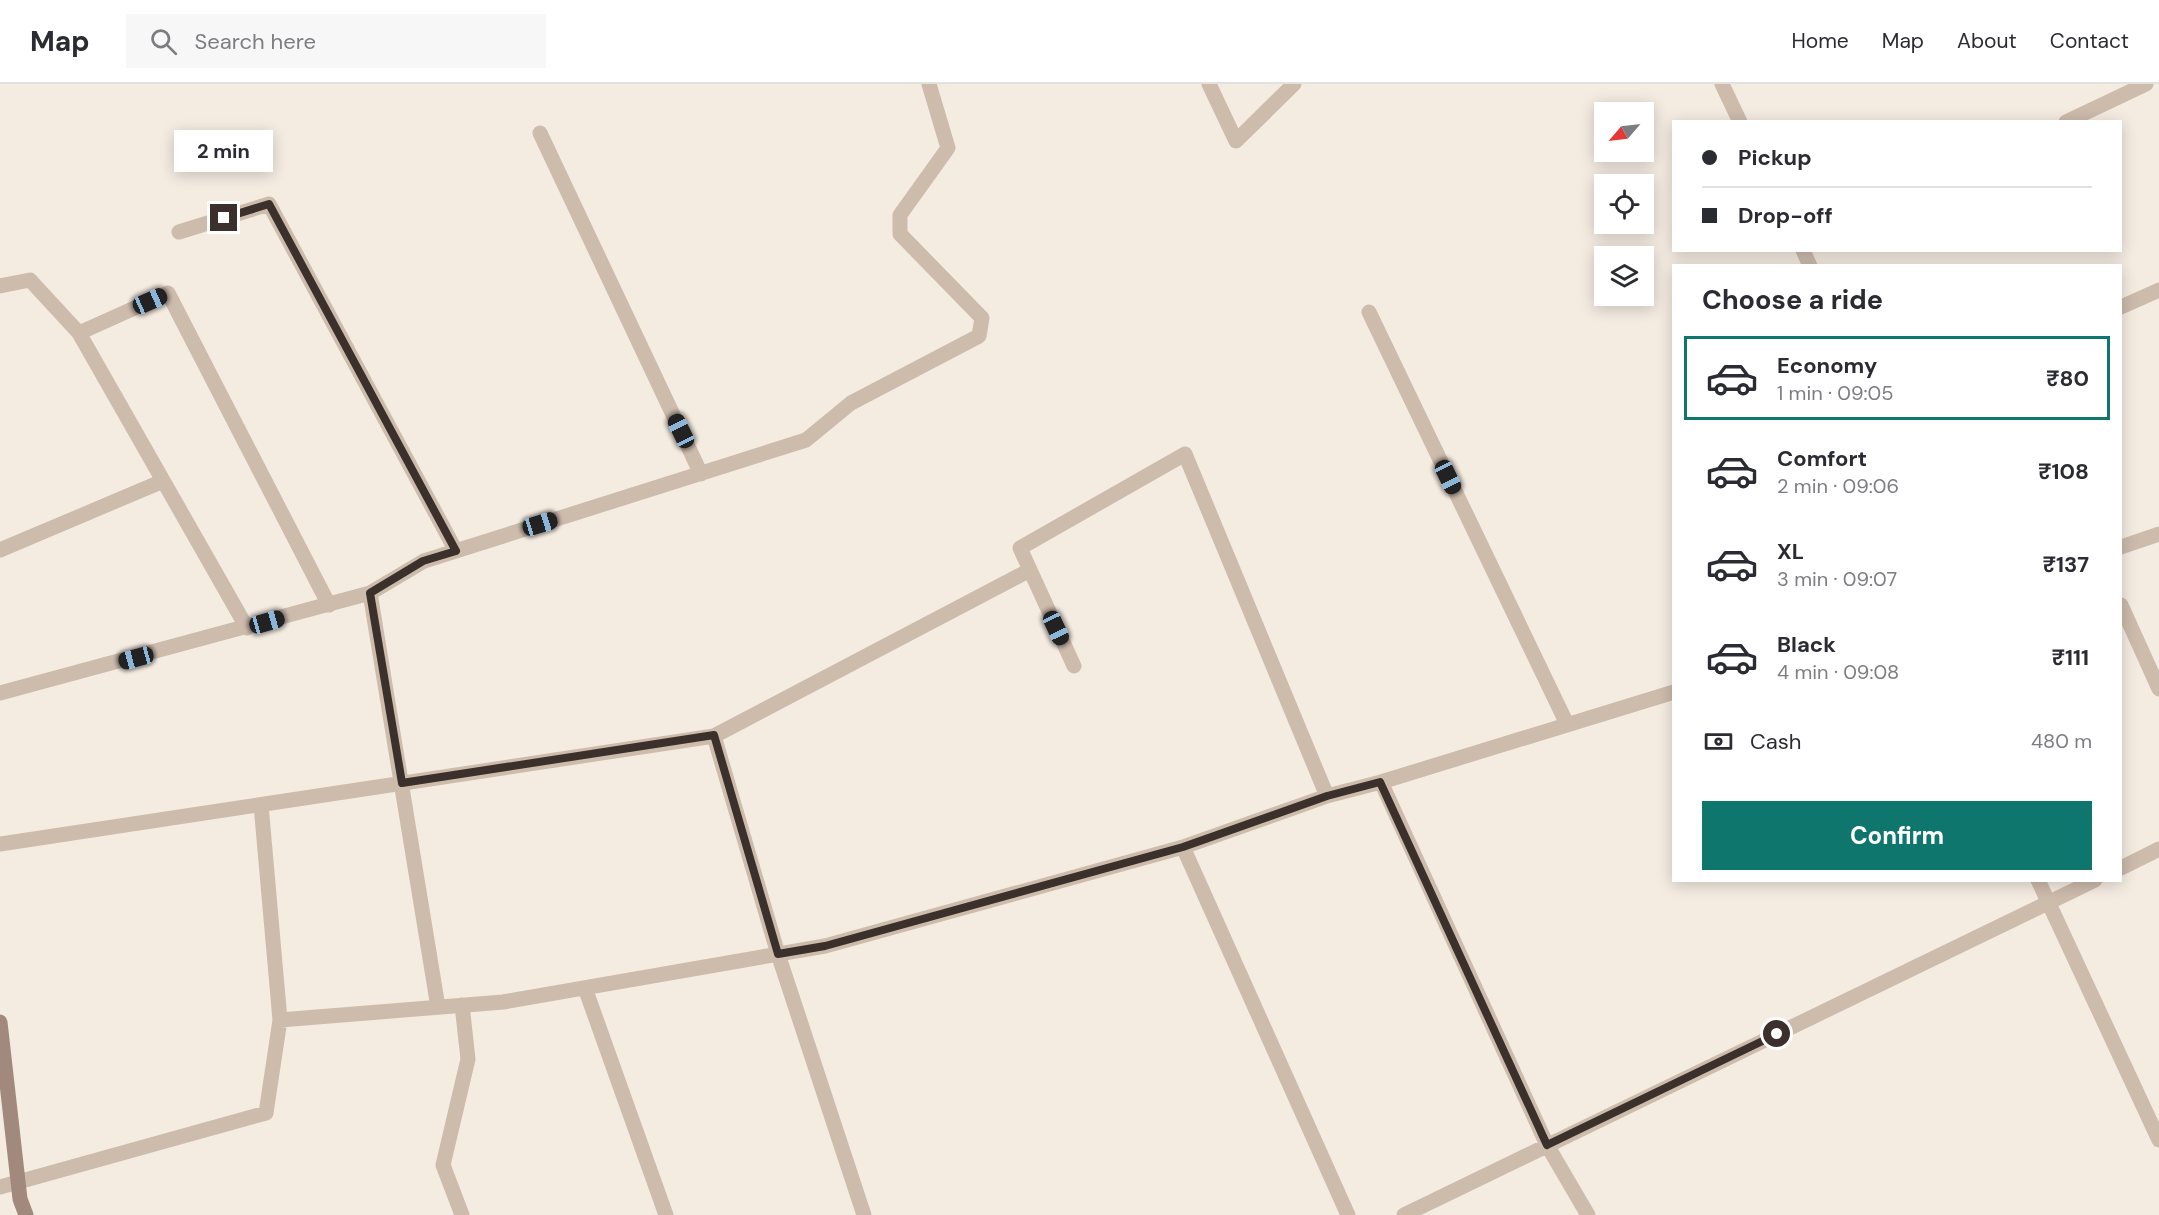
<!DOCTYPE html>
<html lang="en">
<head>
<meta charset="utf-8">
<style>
  body { margin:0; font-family:"DM Sans",sans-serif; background:#f7f7f7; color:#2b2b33; height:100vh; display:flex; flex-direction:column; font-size:22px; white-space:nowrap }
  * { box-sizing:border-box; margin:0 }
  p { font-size:20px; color:#7c7c81 }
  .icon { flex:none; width:33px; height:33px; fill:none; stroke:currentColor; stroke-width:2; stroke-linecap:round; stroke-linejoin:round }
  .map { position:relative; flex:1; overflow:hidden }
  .sheet { position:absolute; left:1672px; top:180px; width:450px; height:618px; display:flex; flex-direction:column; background:#fff; border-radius:0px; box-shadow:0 3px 15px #0003 }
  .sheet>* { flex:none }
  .hud { position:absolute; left:1672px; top:36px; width:450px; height:132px; border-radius:0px; box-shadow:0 3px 15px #0003; display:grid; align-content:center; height:132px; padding:0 30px; background:#fff }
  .needle { width:39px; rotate:242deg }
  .tools { position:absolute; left:1594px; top:18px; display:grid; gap:12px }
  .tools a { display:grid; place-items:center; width:60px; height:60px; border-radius:0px; background:#fff; box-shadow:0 3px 15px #0003; font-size:30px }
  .end { position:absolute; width:27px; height:27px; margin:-14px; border:8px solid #3b302b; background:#fff; box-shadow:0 0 0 3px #fff }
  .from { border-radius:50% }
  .bubble { position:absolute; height:42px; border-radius:0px; background:#fff; box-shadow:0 3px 15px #0003; font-size:20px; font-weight:700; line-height:42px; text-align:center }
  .car { position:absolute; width:18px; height:36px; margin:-18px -9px; border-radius:8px; box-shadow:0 0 4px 2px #0007; background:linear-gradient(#222 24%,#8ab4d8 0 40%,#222 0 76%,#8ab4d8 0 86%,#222 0) }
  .hud b { display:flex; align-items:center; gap:21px; height:57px; font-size:22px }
  .hud b+b { border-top:2px solid #e1e1e2 }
  .hud i { width:15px; height:15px; background:#2b2b33 }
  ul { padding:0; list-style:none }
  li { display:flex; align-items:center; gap:18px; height:84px; margin:0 12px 9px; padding:0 18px; border:3px solid transparent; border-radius:0px }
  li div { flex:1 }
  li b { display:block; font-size:22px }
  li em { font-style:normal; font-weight:700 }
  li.active { border-color:#0f766e }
  li>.icon { width:54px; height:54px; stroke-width:1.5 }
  h2 { padding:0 30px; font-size:27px; line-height:72px }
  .pay { display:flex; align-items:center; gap:15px; height:66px; padding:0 30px; font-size:22px }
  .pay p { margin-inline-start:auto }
  .primary-button { display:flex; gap:12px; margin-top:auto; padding:12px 30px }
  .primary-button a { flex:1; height:69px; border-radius:0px; background:#0f766e; color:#fff; font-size:24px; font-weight:700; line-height:69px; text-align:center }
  header { display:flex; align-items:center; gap:36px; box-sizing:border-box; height:84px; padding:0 30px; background:#fff; border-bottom:2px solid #e1e1e2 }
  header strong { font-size:28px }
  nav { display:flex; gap:33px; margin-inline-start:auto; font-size:21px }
  .search { width:420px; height:54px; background:#f7f7f7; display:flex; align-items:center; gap:15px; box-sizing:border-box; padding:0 21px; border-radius:0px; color:#7c7c81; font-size:22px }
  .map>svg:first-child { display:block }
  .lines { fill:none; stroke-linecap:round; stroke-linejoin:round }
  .minor { stroke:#cdbbac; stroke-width:15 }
  .secondary { stroke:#a18a7d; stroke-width:15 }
  .route { stroke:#3b302b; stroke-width:8 }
</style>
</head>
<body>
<header>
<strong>Map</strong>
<div class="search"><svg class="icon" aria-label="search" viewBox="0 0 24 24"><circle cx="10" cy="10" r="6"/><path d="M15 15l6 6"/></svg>Search here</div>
<nav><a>Home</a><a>Map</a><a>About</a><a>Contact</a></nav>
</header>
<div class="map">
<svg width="2159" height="1131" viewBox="0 0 2159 1131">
  <rect width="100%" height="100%" fill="#f4ebe1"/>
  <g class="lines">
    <path class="minor" d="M1209,0L1236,57L1294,0
      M1722,0L1740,38
      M2066,38L2146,0
      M540,49L701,390
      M179,148L269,120L456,467
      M1803,166L1810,182
      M0,202L30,196L79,249L247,544
      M2121,223L2159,206
      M1369,228L1567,640
      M79,249L168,209L329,521
      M2121,463L2159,450
      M0,466L163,397
      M370,509L424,477L806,356L851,319L979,252L982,234L900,150V131L948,64L929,0
      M2121,521L2159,605
      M1074,582L1020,464L1185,370L1327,712
      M0,609L370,509L438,923
      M714,652L1030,486
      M1381,698L1674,608
      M261,721L280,936
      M0,760L714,652L778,870L864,1131
      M1183,763L1327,712L1381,698L1547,1061L1588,1131
      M2121,784L2159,765
      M2038,796L2159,1056
      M585,904L666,1131
      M0,1103L266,1029L280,936L503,918L825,862L1183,763L1348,1131
      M462,1131L443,1081L468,975L462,921
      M1404,1131L2095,796"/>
    <path class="secondary" d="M0,938L20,1115L26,1131"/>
  </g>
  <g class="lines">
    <path class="route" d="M224,134L269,120L456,467L423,477L370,509L402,699L714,651L778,870L825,862L1183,763L1327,712L1380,698L1547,1061L1777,950"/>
  </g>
</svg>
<div class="tools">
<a><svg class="needle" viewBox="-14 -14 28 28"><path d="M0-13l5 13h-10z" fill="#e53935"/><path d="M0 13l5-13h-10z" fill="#7c7c81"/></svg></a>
<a><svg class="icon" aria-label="locate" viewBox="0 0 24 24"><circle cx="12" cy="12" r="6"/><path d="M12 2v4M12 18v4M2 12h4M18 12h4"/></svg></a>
<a><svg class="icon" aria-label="layers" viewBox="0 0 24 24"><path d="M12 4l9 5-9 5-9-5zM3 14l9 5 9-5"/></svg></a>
</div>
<i class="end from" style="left:1777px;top:950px"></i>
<i class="end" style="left:224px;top:134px"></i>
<div class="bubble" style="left:174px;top:46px;width:99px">2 min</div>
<i class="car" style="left:150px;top:217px;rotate:66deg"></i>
<i class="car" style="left:681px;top:347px;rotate:334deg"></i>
<i class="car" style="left:1448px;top:393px;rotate:154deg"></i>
<i class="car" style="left:540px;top:440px;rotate:73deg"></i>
<i class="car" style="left:267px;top:538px;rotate:74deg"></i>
<i class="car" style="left:1056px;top:544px;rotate:155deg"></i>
<i class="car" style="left:136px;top:574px;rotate:255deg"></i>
<div class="hud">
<b><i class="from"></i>Pickup</b>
<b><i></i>Drop-off</b>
</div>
<section class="sheet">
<h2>Choose a ride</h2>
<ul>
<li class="active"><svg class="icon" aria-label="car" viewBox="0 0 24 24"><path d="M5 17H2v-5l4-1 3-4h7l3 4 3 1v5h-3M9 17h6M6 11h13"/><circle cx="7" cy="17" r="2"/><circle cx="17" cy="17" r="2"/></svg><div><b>Economy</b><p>1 min · 09:05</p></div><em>₹80</em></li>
<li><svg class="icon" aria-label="car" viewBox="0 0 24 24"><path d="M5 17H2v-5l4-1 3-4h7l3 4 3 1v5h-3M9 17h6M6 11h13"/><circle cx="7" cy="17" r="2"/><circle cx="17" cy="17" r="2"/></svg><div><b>Comfort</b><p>2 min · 09:06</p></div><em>₹108</em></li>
<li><svg class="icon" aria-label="car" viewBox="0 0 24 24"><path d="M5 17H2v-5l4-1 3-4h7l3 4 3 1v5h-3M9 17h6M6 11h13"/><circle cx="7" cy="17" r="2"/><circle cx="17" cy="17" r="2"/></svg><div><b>XL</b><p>3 min · 09:07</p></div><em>₹137</em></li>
<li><svg class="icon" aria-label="car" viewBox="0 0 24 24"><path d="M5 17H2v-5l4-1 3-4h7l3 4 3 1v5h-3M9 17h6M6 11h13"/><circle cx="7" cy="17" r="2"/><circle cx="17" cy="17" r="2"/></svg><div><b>Black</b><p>4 min · 09:08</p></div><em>₹111</em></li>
</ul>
<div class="pay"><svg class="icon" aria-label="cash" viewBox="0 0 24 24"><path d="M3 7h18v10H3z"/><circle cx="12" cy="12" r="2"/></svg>Cash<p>480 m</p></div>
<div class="primary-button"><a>Confirm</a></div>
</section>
</div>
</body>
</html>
